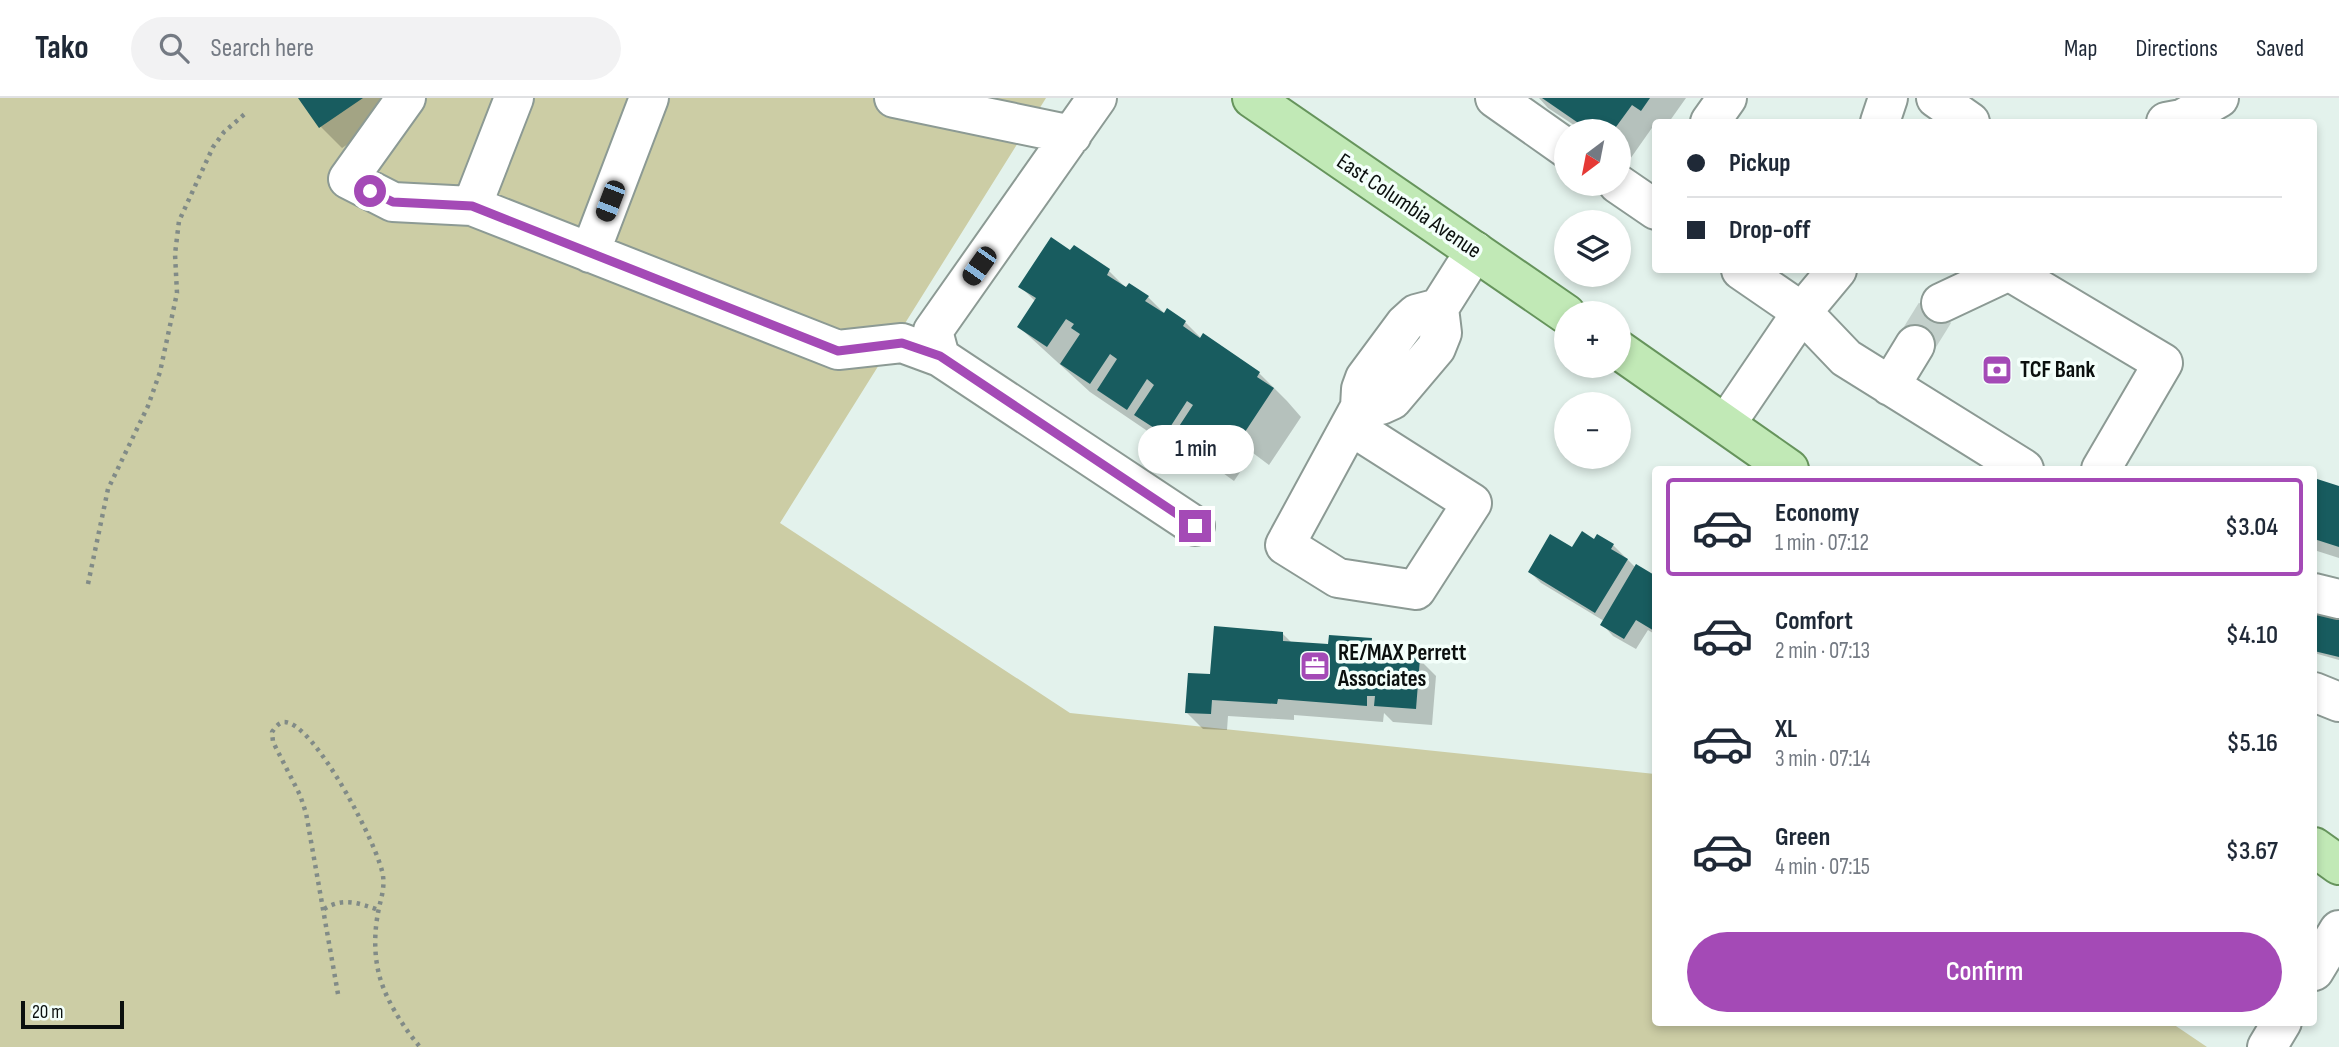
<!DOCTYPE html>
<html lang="en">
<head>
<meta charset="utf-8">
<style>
  body { margin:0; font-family:"Sofia Sans Condensed",sans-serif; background:#f2f2f3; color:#1f2937; height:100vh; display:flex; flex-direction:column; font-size:26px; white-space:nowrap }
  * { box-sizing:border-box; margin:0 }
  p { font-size:23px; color:#747a83 }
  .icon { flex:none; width:38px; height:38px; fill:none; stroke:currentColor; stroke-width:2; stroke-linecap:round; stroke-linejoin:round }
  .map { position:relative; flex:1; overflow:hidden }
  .panel { position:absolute; left:1652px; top:368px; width:665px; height:560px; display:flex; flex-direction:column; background:#fff; border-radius:7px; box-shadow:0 4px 10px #0003 }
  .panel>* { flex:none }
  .top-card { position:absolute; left:1652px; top:21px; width:665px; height:154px; border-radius:7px; box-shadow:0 4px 10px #0003; display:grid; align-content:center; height:154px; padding:0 35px; background:#fff }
  .needle { width:46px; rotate:212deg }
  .buttons { position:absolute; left:1554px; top:21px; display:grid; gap:14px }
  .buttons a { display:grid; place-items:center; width:77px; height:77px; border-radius:50%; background:#fff; box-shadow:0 4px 10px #0003; font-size:35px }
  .scale { position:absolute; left:21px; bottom:18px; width:103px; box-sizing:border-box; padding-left:7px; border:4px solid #0b100e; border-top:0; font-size:19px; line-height:24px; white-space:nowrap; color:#0b100e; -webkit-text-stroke:5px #f3fffa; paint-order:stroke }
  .end { position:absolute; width:32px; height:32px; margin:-16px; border:9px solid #a44ab6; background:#fff; box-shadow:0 0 0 4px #fff }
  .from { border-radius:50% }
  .bubble { position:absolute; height:49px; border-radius:24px; background:#fff; box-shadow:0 4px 10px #0003; font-size:23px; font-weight:600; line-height:49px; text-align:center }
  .car { position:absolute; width:21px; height:42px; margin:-21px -10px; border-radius:9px; box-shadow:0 0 5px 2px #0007; background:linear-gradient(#222 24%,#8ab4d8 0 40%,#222 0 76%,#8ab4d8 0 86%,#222 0) }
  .top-card b { display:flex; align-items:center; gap:24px; height:66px; font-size:26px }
  .top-card b+b { border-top:2px solid #e0e1e3 }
  .top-card i { width:18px; height:18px; background:#1f2937 }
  ul { padding:12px 0 0; list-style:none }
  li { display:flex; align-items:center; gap:21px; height:98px; margin:0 14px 10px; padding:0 21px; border:4px solid transparent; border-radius:7px }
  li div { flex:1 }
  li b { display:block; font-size:26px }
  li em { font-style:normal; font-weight:600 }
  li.active { border-color:#a44ab6 }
  li>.icon { width:63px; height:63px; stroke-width:1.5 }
  .action { display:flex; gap:14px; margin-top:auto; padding:14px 35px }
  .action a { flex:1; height:80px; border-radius:42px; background:#a44ab6; color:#fff; font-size:28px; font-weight:600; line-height:80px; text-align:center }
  header { display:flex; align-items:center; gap:42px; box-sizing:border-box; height:98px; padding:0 35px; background:#fff; border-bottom:2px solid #e0e1e3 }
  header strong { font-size:33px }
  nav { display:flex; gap:38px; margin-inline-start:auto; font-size:24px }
  .search { width:490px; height:63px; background:#f2f2f3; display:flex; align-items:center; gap:18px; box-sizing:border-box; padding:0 24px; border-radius:38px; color:#747a83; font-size:26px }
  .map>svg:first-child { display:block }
  .green { fill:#cccda5 }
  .shadow { fill:#0003 }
  .building { fill:#185c5f }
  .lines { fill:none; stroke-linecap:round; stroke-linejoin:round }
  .minor-tunnel { stroke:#c3d0cb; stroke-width:38; stroke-dasharray:38 19; stroke-linecap:butt }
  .minor-casing { stroke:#8c9a94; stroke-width:42 }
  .major-casing { stroke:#66945c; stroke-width:42 }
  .path { stroke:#818b87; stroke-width:4.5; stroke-dasharray:3.5 5; stroke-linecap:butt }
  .minor { stroke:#fff; stroke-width:38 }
  .major { stroke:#c1e9b6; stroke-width:38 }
  .route { stroke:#a44ab6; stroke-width:9 }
  .labels { text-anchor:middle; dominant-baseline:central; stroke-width:7; stroke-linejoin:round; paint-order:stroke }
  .street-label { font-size:23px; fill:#0b100e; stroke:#f3fffa }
  .poi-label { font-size:23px; font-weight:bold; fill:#0b100e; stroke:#f3fffa; text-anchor:start }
</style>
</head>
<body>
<header>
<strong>Tako</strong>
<div class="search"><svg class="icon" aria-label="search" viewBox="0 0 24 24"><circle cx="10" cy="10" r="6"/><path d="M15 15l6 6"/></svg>Search here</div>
<nav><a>Map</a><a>Directions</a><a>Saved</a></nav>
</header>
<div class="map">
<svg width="2339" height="949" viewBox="0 0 2339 949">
  <rect width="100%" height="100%" fill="#e3f2ec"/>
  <path class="green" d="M0,0H1046L780,425L1070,615L1655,676L1656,924H2170L2207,949H0Z"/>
  <path class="shadow" d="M300,0H419L342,50L321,29Z
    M1539,0H1686L1669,24H1656V28L1654,27L1628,64L1619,58V33H1583L1548,10Z
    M1074,149L1109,173L1127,191L1148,199L1165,216L1185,224L1202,241L1259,275L1287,303L1301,319L1269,367L1253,355L1234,383L1198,357L1193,364L1090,294L1019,229L1036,204L1021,189Z
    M2314,382L2339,389V460L2314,452Z
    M1595,443L1613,447L1636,470L1656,480V537L1648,532L1636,551L1613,538L1602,526L1604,523L1541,485L1530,474L1573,452Z
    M2314,514L2339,521V562L2314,555Z
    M1282,535L1292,545L1330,548L1371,542L1388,558L1419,561L1436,578L1432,627L1393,624L1384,615L1383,624L1294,617V622L1228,618L1227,632L1203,631L1186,614L1212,578Z"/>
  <path class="building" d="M298,0H363L319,30Z
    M1542,0H1650L1641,13L1632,7L1613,33H1590Z
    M1051,139L1070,152L1074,147L1110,171L1107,177L1126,189L1129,185L1149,198L1145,203L1164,215L1167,210L1186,223L1183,228L1200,240L1203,235L1260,274L1257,279L1274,290L1241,340L1224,328L1205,357L1174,336L1193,307L1187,303L1165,337L1134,317L1154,287L1147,281L1127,312L1097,292L1117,261L1110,256L1090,286L1060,266L1080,236L1071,230L1074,226L1066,221L1047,249L1017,229L1036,200L1018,189Z
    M2314,380L2339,388V449L2314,441Z
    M1582,433L1594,441L1597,436L1614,446L1611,451L1628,461L1595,515L1528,474L1550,436L1572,449Z
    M1636,466L1656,478V534L1636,522L1624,541L1600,527Z
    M2314,512L2339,519V559L2314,553Z
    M1214,528L1283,534V543L1328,546L1329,537L1372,540L1370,562H1377L1378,557L1420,560L1416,611L1374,608L1375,598H1367V608L1278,601L1277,606L1212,602L1211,616L1185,615L1188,575L1210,576Z"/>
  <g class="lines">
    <path class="minor-tunnel" d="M1915,247L1941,205"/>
    <g class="minor-casing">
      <path id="minor" d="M406,0L348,81L393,104L472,108
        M514,0L472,108L838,252L902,245L940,259
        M894,0L1072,37
        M1097,0L933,233L940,259L1195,428
        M1495,0L1566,50
        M1936,0L1970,24
        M1710,24L1727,0
        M1880,24L1888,0
        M2166,24L2182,21L2219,0
        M1618,86L1656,112
        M590,155L649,0
        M1741,172L1802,214L1846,260L2024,371
        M2007,172L2163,265L2101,371
        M1941,205L2009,173
        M1890,288L1915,247
        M1360,309L1381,307L1392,302L1436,250L1442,235L1439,210L1475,153
        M1726,326L1802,214L1837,172
        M1351,328L1472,405L1416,492L1338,480L1285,447L1360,309L1361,291L1365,280L1405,226L1416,216L1439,210
        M2314,495L2339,501
        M2314,594L2339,604
        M2314,873L2339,832
        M2267,949L2282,924"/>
    </g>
    <g class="major-casing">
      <path id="major" d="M1252,0L1566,216
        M1619,252L1789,371
        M2314,749L2339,767"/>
    </g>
    <path class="path" d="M88,486L108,391L148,308L160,274L177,195L175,156L179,123L213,49L224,34L247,14
      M324,811C343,799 358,805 379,812
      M338,896L306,715L300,697L273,644L272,634C275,630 278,625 284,624C314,623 380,751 383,778C385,791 380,803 378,815C374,836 374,859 380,880C387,904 404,930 420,949"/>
    <use href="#minor" class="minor"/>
    <use href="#major" class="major"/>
  </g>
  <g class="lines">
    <path class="route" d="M370,93L393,104L472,108L838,253L902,245L940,258L1195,428"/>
  </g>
  <defs>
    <g id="bank-square" transform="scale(1.575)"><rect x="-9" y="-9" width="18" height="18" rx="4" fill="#a44ab6" stroke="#f3fffa"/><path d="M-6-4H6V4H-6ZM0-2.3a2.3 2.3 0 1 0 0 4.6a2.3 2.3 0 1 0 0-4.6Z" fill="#fff"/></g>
    <g id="office-square" transform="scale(1.575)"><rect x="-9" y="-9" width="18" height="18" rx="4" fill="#a44ab6" stroke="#f3fffa"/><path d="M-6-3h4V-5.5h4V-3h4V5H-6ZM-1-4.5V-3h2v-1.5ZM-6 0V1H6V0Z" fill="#fff"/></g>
  </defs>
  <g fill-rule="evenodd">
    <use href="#bank-square" x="1997" y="272"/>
    <use href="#office-square" x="1315" y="568"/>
  </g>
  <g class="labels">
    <g class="street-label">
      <text transform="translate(1409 108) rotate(34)">East Columbia Avenue</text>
    </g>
    <g class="poi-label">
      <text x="2020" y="272">TCF Bank</text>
      <text x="1338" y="555">RE/MAX Perrett<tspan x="1338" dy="26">Associates</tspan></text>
    </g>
  </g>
</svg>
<div class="buttons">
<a><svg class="needle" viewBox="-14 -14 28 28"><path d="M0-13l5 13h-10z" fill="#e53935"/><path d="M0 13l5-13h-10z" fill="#747a83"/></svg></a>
<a><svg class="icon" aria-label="layers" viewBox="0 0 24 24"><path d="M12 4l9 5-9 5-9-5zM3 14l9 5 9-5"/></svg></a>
<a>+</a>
<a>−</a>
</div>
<div class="scale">20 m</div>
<i class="end from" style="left:370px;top:93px"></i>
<i class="end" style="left:1195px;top:428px"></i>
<div class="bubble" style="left:1138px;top:327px;width:116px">1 min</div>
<i class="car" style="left:610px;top:103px;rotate:201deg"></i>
<i class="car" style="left:979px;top:168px;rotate:215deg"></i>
<div class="top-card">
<b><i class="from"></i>Pickup</b>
<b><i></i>Drop-off</b>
</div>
<section class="panel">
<ul>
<li class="active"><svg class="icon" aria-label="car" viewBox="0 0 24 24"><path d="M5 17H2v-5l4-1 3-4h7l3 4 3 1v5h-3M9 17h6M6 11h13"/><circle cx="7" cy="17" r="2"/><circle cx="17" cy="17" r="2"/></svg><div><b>Economy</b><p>1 min · 07:12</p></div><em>$3.04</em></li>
<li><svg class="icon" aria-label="car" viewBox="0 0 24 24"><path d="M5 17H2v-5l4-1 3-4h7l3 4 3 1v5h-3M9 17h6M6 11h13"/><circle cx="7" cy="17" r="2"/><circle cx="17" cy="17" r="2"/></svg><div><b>Comfort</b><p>2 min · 07:13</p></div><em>$4.10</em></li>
<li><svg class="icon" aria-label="car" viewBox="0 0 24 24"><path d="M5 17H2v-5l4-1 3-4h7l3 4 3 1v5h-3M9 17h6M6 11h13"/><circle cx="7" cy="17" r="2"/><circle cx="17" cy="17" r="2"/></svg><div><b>XL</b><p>3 min · 07:14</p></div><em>$5.16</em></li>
<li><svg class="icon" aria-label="car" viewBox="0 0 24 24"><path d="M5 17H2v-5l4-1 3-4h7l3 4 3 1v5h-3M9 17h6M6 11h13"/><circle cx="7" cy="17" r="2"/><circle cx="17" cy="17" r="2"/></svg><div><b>Green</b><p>4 min · 07:15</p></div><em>$3.67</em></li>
</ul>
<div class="action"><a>Confirm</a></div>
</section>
</div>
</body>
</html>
